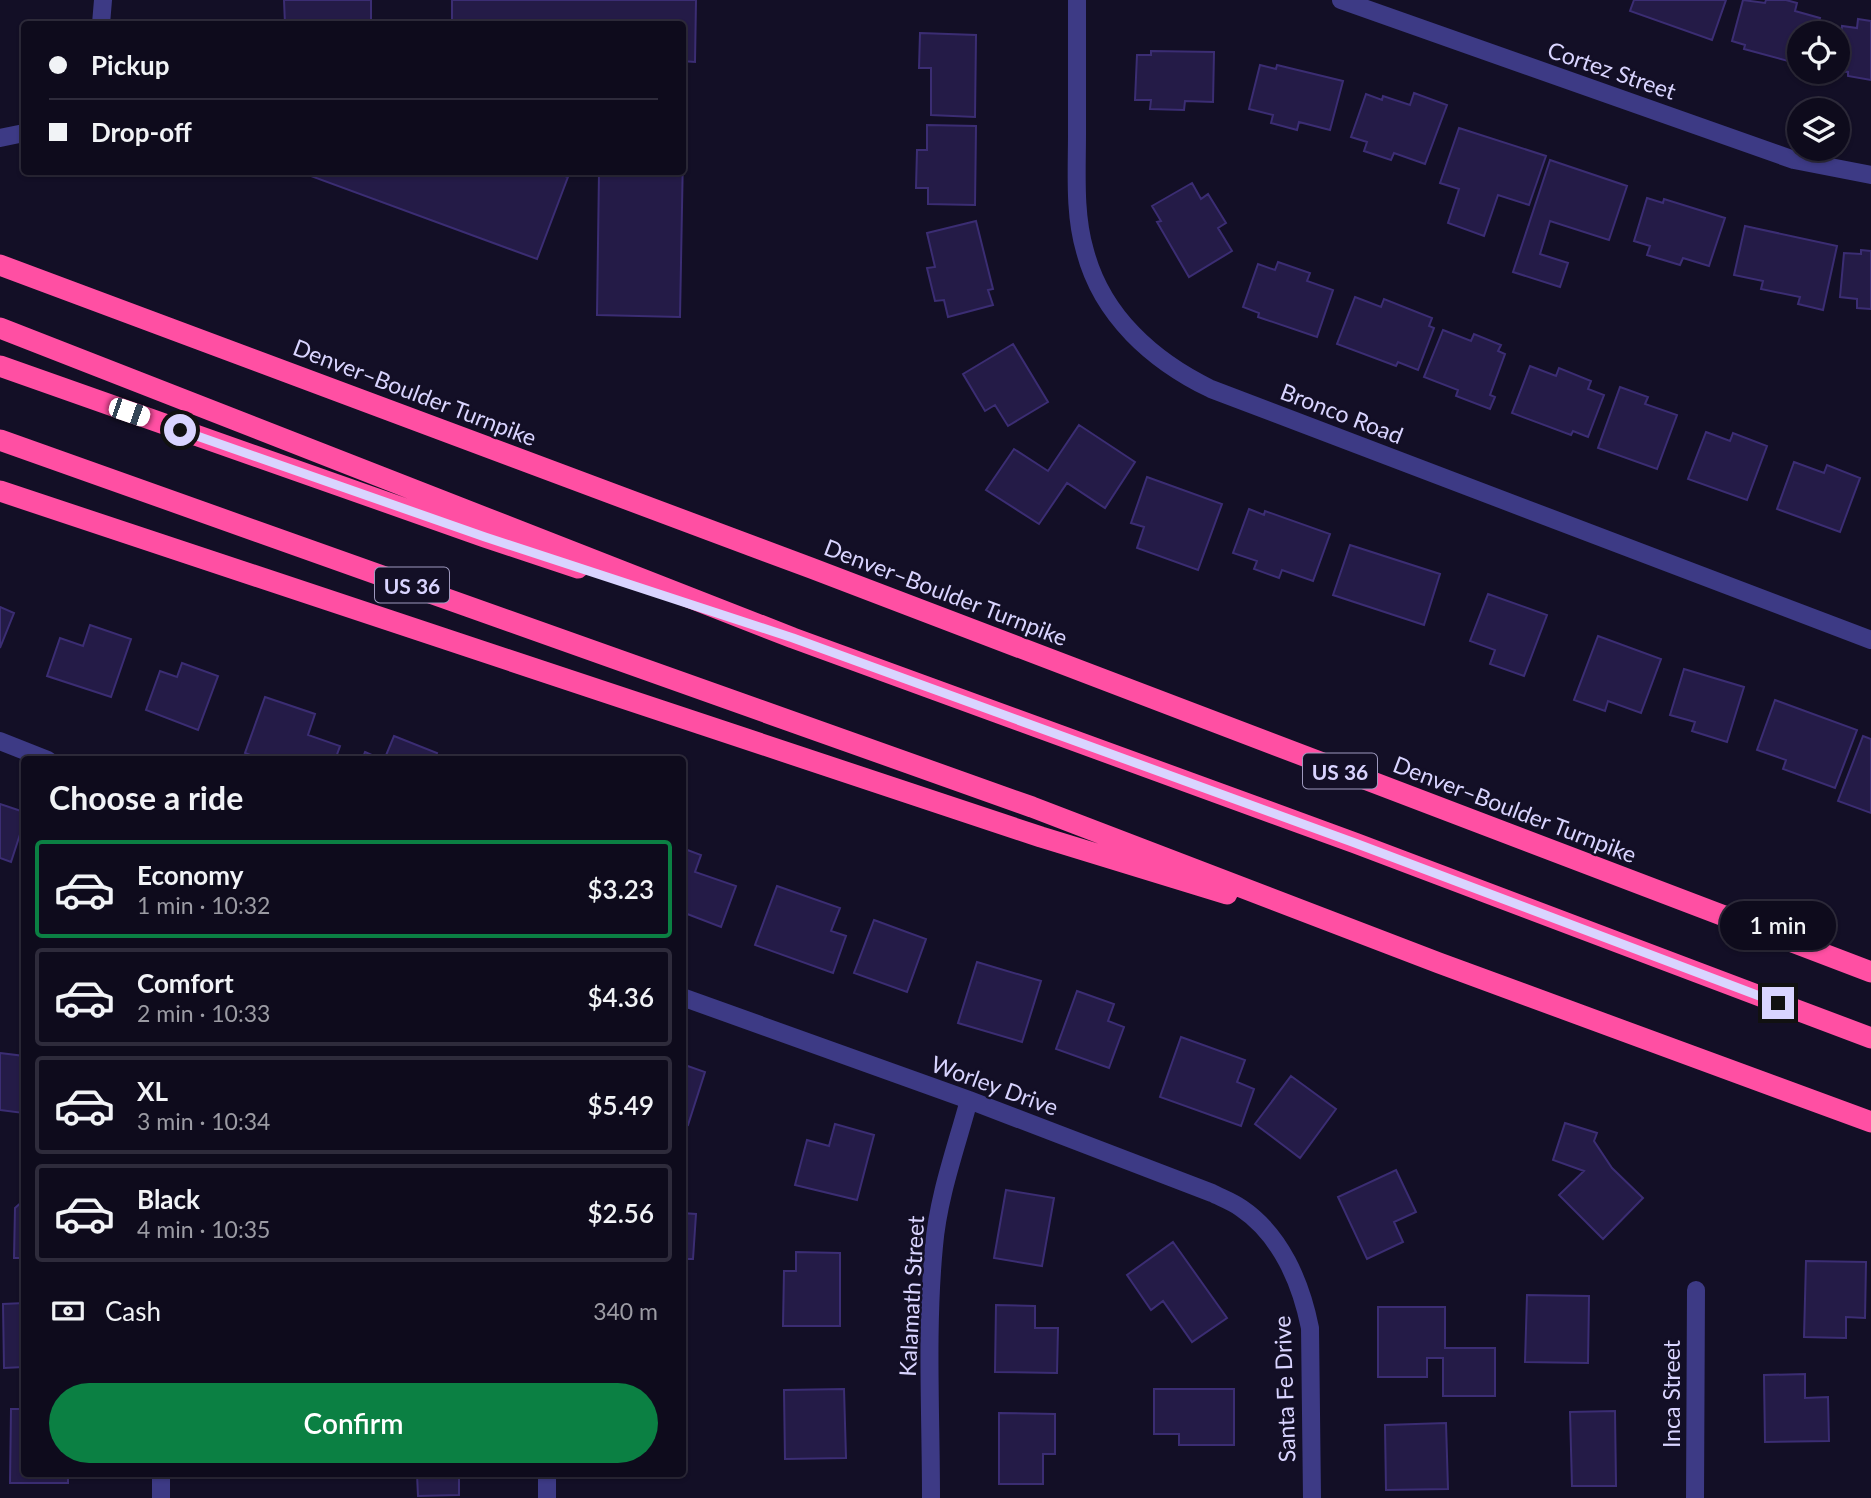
<!DOCTYPE html>
<html lang="en">
<head>
<meta charset="utf-8">
<style>
  body { margin:0; font-family:Lato,sans-serif; background:#1c1929; color:#f1f3f6; height:100vh; display:flex; flex-direction:column; font-size:26px; white-space:nowrap }
  * { box-sizing:border-box; margin:0 }
  p { font-size:23px; color:#9b9ba3 }
  .icon { flex:none; width:38px; height:38px; fill:none; stroke:currentColor; stroke-width:2; stroke-linecap:round; stroke-linejoin:round }
  .map { position:relative; flex:1; overflow:hidden }
  .details { position:absolute; left:21px; top:756px; width:665px; height:721px; display:flex; flex-direction:column; background:#0e0b1c; border-radius:7px; box-shadow:0 2px 5px #0004,0 0 0 2px #2e2b3b }
  .details>* { flex:none }
  .top-card { position:absolute; left:21px; top:21px; width:665px; height:154px; border-radius:7px; box-shadow:0 2px 5px #0004,0 0 0 2px #2e2b3b; display:grid; align-content:center; height:154px; padding:0 28px; background:#0e0b1c }
  .fabs { position:absolute; left:1787px; top:21px; display:grid; gap:14px }
  .fabs a { display:grid; place-items:center; width:63px; height:63px; border-radius:50%; background:#0e0b1c; box-shadow:0 2px 5px #0004,0 0 0 2px #2e2b3b; font-size:35px }
  .end { position:absolute; width:32px; height:32px; margin:-16px; border:9px solid #d9d4ff; background:#111; box-shadow:0 0 0 4px #111 }
  .from { border-radius:50% }
  .bubble { position:absolute; height:49px; border-radius:24px; background:#0e0b1c; box-shadow:0 2px 5px #0004,0 0 0 2px #2e2b3b; font-size:23px; font-weight:600; line-height:49px; text-align:center }
  .car { position:absolute; width:21px; height:42px; margin:-21px -10px; border-radius:9px; box-shadow:0 0 5px 2px #0007; background:linear-gradient(#fff 24%,#345 0 40%,#fff 0 76%,#345 0 86%,#fff 0) }
  .top-card b { display:flex; align-items:center; gap:24px; height:66px; font-size:26px }
  .top-card b+b { border-top:2px solid #2e2b3b }
  .top-card i { width:18px; height:18px; background:#f1f3f6 }
  ul { padding:0; list-style:none }
  li { display:flex; align-items:center; gap:21px; height:98px; margin:0 14px 10px; padding:0 14px; border:4px solid #2e2b3b; border-radius:7px }
  li div { flex:1 }
  li b { display:block; font-size:26px }
  li em { font-style:normal; font-weight:600 }
  li.on { border-color:#0b8043 }
  li>.icon { width:63px; height:63px; stroke-width:1.5 }
  h2 { padding:0 28px; font-size:32px; line-height:84px }
  .pay { display:flex; align-items:center; gap:18px; height:77px; padding:0 28px; font-size:26px }
  .pay p { margin-inline-start:auto }
  .button { display:flex; gap:14px; margin-top:auto; padding:14px 28px }
  .button a { flex:1; height:80px; border-radius:42px; background:#0b8043; color:#fff; font-size:28px; font-weight:600; line-height:80px; text-align:center }
  .map>svg:first-child { display:block }
  .building { fill:#241b47; stroke:#3b2d73; stroke-width:2 }
  .lines { fill:none; stroke-linecap:round; stroke-linejoin:round }
  .street { stroke:#3d3a85; stroke-width:18 }
  .highway { stroke:#ff4fa3; stroke-width:21 }
  .route { stroke:#d9d4ff; stroke-width:9 }
  .labels { text-anchor:middle; dominant-baseline:central; stroke-width:5; stroke-linejoin:round; paint-order:stroke }
  .shield { fill:#130f26; stroke:#9e99be; stroke-width:2 }
  .shield-label { font-size:21px; font-weight:bold; fill:#d9d4ff }
  .street-label { font-size:23px; fill:#d9d4ff; stroke:#130f26 }
</style>
</head>
<body>
<div class="map">
<svg width="1871" height="1498" viewBox="0 0 1871 1498">
  <rect width="100%" height="100%" fill="#130f26"/>
  <path class="building" d="M284,0H371V24H285Z
    M452,0H696L695,62L682,61V24H452Z
    M1634,0H1726L1712,40L1630,11Z
    M1743,0L1765,3L1766,0H1786L1797,3L1795,11L1820,18L1816,33H1799V64L1744,49L1745,45L1732,41Z
    M1858,19L1871,21V80L1848,76V72L1838,71L1842,26L1857,28Z
    M920,33L976,35L975,117L931,115V68H919Z
    M1151,51L1214,52L1213,102L1185,101L1184,110L1150,109L1151,100H1135L1137,55H1151Z
    M1260,65L1276,69L1277,65L1343,81L1330,130L1299,122L1297,130L1271,123L1273,115L1249,109Z
    M1414,93L1447,105L1425,164L1394,153L1391,160L1364,151L1367,142L1351,137L1366,94L1382,100L1383,96L1410,105Z
    M682,99H684L680,317L597,315L599,172H682Z
    M927,125L976,126L975,205L928,204V188H916L917,150H927Z
    M1459,128L1546,156L1529,205L1498,195L1484,236L1448,223L1459,189L1440,183Z
    M1550,160L1627,186L1609,240L1550,221L1540,254L1568,263L1560,287L1513,272Z
    M309,172H552L568,177L537,259L308,175Z
    M1192,183L1201,199L1208,194L1226,223L1218,228L1232,251L1189,277L1157,222L1161,221L1152,206Z
    M1647,198L1663,203L1664,199L1725,218L1709,266L1683,258L1680,265L1647,255L1650,246L1634,241Z
    M976,221L993,289L988,290L993,305L948,317L944,300L935,301L927,268L935,267L927,233Z
    M1745,226L1837,246L1823,310L1798,304L1800,297L1761,289L1763,281L1734,275Z
    M1861,250L1871,251V309L1857,308V299L1840,297L1844,253L1861,254Z
    M1278,262L1310,273L1307,281L1333,290L1317,337L1258,317L1259,313L1243,307L1258,264L1275,270Z
    M1355,297L1381,307L1384,299L1432,318L1429,326L1434,328L1418,370L1398,362L1396,366L1337,344Z
    M1443,330L1471,341L1474,334L1501,345L1498,351L1505,354L1490,395L1495,397L1490,409L1456,396L1458,390L1424,377Z
    M1013,344L1048,402L1008,426L995,405L985,411L963,374Z
    M1530,366L1556,376L1559,368L1591,381L1588,389L1604,395L1588,437L1573,431L1571,435L1512,413Z
    M1620,387L1648,397L1645,404L1677,415L1657,469L1598,448Z
    M1079,425L1135,462L1105,508L1067,483L1039,524L986,490L1014,449L1048,471Z
    M1706,432L1730,441L1733,433L1767,446L1747,500L1688,479Z
    M1794,462L1824,473L1827,465L1860,478L1840,532L1777,509Z
    M1147,477L1222,504L1198,570L1137,548L1144,527L1131,523Z
    M1249,509L1264,515L1265,511L1330,534L1313,581L1282,570L1279,578L1254,569L1257,561L1233,553Z
    M1350,545L1440,574L1424,625L1333,595Z
    M1488,594L1547,615L1524,676L1490,664L1495,650L1470,641Z
    M0,607L14,613L0,648Z
    M90,625L131,639L111,697L47,676L60,638L83,646Z
    M1598,636L1661,659L1641,713L1608,701L1605,711L1574,700Z
    M182,663L218,676L198,730L146,710L160,671L177,677Z
    M1684,669L1744,687L1727,742L1692,731L1695,722L1670,715Z
    M265,697L315,714L308,735L340,746L335,760H264L245,753Z
    M1775,700L1857,730L1835,788L1783,769L1786,760L1757,750Z
    M394,736L437,753L434,760H384Z
    M1863,736L1871,739V813L1838,801Z
    M365,752L383,760H362Z
    M0,804L24,812V822L11,862L0,858Z
    M682,848L701,855L695,872L736,886L721,927L682,912Z
    M777,886L840,908L831,931L846,936L833,973L755,945Z
    M874,920L926,939L907,992L854,973Z
    M977,962L1041,981L1022,1042L958,1023Z
    M1077,991L1114,1004L1108,1021L1124,1027L1109,1068L1056,1049Z
    M1181,1037L1245,1060L1237,1082L1254,1089L1241,1126L1160,1097Z
    M0,1053L24,1056V1126H22L24,1113L0,1110Z
    M682,1064L705,1072L688,1125L682,1123Z
    M1291,1076L1336,1109L1300,1158L1255,1124Z
    M1565,1123L1597,1133L1594,1141L1612,1168L1643,1198L1603,1239L1559,1195L1584,1171L1553,1160Z
    M835,1124L874,1135L857,1200L795,1185L807,1140L829,1146Z
    M1396,1170L1416,1212L1394,1222L1403,1242L1367,1259L1338,1197Z
    M1006,1190L1054,1198L1042,1266L994,1258Z
    M24,1200V1258H14L15,1208Z
    M682,1213L696,1214L693,1259H682Z
    M1173,1242L1227,1318L1192,1342L1163,1301L1151,1310L1127,1275Z
    M796,1252L840,1253V1326H783L784,1271H796Z
    M1806,1261L1866,1262L1865,1318L1846,1317V1338L1804,1337Z
    M1527,1295L1589,1296L1588,1363L1525,1362Z
    M24,1303V1367L4,1368L3,1304Z
    M996,1305L1035,1306V1328H1058L1057,1373L995,1372Z
    M1378,1307H1445V1348H1495V1396H1443V1358H1427V1377H1378Z
    M1805,1374V1398L1828,1397L1829,1441L1765,1442L1764,1375Z
    M844,1389L846,1458L785,1459L784,1390Z
    M1154,1389H1234V1445H1179V1434H1154Z
    M11,1409H24V1474H68V1483H10Z
    M1615,1411L1616,1486H1572L1570,1412Z
    M999,1413L1055,1414V1454H1043V1484H999Z
    M1446,1423L1448,1489L1386,1490L1385,1425Z
    M417,1474H459V1495L418,1496Z
    M608,1474H649V1476L608,1475Z"/>
  <g class="lines">
    <path class="street" d="M1077,0C1077,45 1077,89 1077,134C1077,172 1074,214 1085,251C1102,316 1153,361 1211,389L1871,640
      M1341,0L1794,160L1871,175
      M101,24L103,0
      M0,138L24,133
      M0,741L48,760
      M682,997L969,1100L1212,1193C1222,1198 1233,1202 1241,1208C1281,1235 1301,1283 1310,1328L1312,1498
      M161,1474V1498
      M547,1474V1498
      M931,1498C931,1414 926,1329 934,1246C938,1197 956,1148 969,1100
      M1695,1498L1696,1290"/>
    <path class="highway" d="M0,265L811,568L1871,972
      M0,328L793,638L1355,843L1871,1038
      M0,366L485,537L578,568
      M0,440L1032,807L1439,963L1871,1122
      M0,491L1041,837L1227,894"/>
  </g>
  <g class="lines">
    <path class="route" d="M180,430L485,537L793,638L1355,843L1778,1003"/>
  </g>
  <g class="labels">
    <g class="shield">
      <rect x="375" y="567.5" width="74" height="35" rx="5"/>
      <rect x="1303" y="753.5" width="74" height="35" rx="5"/>
    </g>
    <g class="shield-label">
      <text x="412" y="585">US 36</text>
      <text x="1340" y="771">US 36</text>
    </g>
    <g class="street-label">
      <text transform="translate(1612 70) rotate(19)">Cortez Street</text>
      <text transform="translate(415 392) rotate(21)">Denver–Boulder Turnpike</text>
      <text transform="translate(1342 413) rotate(21)">Bronco Road</text>
      <text transform="translate(946 592) rotate(21)">Denver–Boulder Turnpike</text>
      <text transform="translate(1515 809) rotate(21)">Denver–Boulder Turnpike</text>
      <text transform="translate(995 1085) rotate(20)">Worley Drive</text>
      <text transform="translate(911 1296) rotate(-87)">Kalamath Street</text>
      <text transform="translate(1284 1389) rotate(-92)">Santa Fe Drive</text>
      <text transform="translate(1671 1394) rotate(-90)">Inca Street</text>
    </g>
  </g>
</svg>
<div class="fabs">
<a><svg class="icon" aria-label="locate" viewBox="0 0 24 24"><circle cx="12" cy="12" r="6"/><path d="M12 2v4M12 18v4M2 12h4M18 12h4"/></svg></a>
<a><svg class="icon" aria-label="layers" viewBox="0 0 24 24"><path d="M12 4l9 5-9 5-9-5zM3 14l9 5 9-5"/></svg></a>
</div>
<i class="end from" style="left:180px;top:430px"></i>
<i class="end" style="left:1778px;top:1003px"></i>
<div class="bubble" style="left:1720px;top:901px;width:116px">1 min</div>
<i class="car" style="left:129px;top:412px;rotate:109deg"></i>
<div class="top-card">
<b><i class="from"></i>Pickup</b>
<b><i></i>Drop-off</b>
</div>
<section class="details">
<h2>Choose a ride</h2>
<ul>
<li class="on"><svg class="icon" aria-label="car" viewBox="0 0 24 24"><path d="M5 17H2v-5l4-1 3-4h7l3 4 3 1v5h-3M9 17h6M6 11h13"/><circle cx="7" cy="17" r="2"/><circle cx="17" cy="17" r="2"/></svg><div><b>Economy</b><p>1 min · 10:32</p></div><em>$3.23</em></li>
<li><svg class="icon" aria-label="car" viewBox="0 0 24 24"><path d="M5 17H2v-5l4-1 3-4h7l3 4 3 1v5h-3M9 17h6M6 11h13"/><circle cx="7" cy="17" r="2"/><circle cx="17" cy="17" r="2"/></svg><div><b>Comfort</b><p>2 min · 10:33</p></div><em>$4.36</em></li>
<li><svg class="icon" aria-label="car" viewBox="0 0 24 24"><path d="M5 17H2v-5l4-1 3-4h7l3 4 3 1v5h-3M9 17h6M6 11h13"/><circle cx="7" cy="17" r="2"/><circle cx="17" cy="17" r="2"/></svg><div><b>XL</b><p>3 min · 10:34</p></div><em>$5.49</em></li>
<li><svg class="icon" aria-label="car" viewBox="0 0 24 24"><path d="M5 17H2v-5l4-1 3-4h7l3 4 3 1v5h-3M9 17h6M6 11h13"/><circle cx="7" cy="17" r="2"/><circle cx="17" cy="17" r="2"/></svg><div><b>Black</b><p>4 min · 10:35</p></div><em>$2.56</em></li>
</ul>
<div class="pay"><svg class="icon" aria-label="cash" viewBox="0 0 24 24"><path d="M3 7h18v10H3z"/><circle cx="12" cy="12" r="2"/></svg>Cash<p>340 m</p></div>
<div class="button"><a>Confirm</a></div>
</section>
</div>
</body>
</html>
